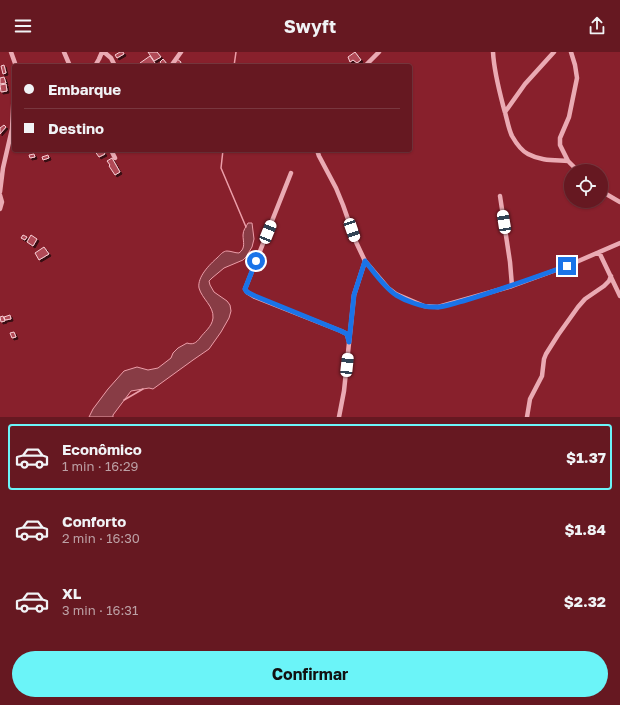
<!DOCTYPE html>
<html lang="pt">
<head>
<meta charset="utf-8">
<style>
  body { margin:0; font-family:"Golos Text",sans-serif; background:#6e252e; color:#f1f3f6; height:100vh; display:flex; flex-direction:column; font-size:15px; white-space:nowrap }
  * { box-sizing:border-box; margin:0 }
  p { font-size:13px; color:#bca0a5 }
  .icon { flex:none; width:22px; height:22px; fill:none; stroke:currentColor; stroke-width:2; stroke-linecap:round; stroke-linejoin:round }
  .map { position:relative; height:365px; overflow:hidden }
  .panel { display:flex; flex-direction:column; background:#661821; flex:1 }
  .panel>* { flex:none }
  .guide { position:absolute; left:12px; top:12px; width:400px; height:88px; border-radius:4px; box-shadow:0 1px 3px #0004,0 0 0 1px #79373f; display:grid; align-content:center; height:88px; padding:0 12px; background:#661821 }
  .tools { position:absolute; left:564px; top:112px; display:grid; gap:8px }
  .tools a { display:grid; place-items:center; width:44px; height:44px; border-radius:50%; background:#661821; box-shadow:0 1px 3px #0004,0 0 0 1px #79373f; font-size:20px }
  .end { position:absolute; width:18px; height:18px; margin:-9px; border:5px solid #1a73e8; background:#fff; box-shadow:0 0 0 2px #fff }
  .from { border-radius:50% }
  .car { position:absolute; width:12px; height:24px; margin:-12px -6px; border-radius:5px; box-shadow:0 0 3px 1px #0007; background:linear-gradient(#fff 24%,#345 0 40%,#fff 0 76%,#345 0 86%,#fff 0) }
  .guide b { display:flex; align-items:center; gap:14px; height:38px; font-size:15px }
  .guide b+b { border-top:1px solid #79373f }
  .guide i { width:10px; height:10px; background:#f1f3f6 }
  ul { padding:7px 0 0; list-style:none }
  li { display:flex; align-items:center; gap:12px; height:66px; margin:0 8px 6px; padding:0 4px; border:2px solid transparent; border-radius:4px }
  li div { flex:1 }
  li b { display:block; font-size:15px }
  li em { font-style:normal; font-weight:700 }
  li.active { border-color:#6bf4f8 }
  li>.icon { width:36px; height:36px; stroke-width:1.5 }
  .primary-button { display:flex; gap:8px; margin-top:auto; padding:8px 12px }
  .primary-button a { flex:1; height:46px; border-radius:24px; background:#6bf4f8; color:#111; font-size:16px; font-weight:700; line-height:46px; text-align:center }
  header { display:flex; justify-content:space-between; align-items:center; height:52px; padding:0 12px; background:#661821; font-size:18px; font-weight:700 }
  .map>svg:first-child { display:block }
  .water { fill:#883c45; stroke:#ec9ea9 }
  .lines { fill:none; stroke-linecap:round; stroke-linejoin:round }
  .stream { stroke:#ec9ea9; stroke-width:1.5 }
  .building { fill:#b04856; stroke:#f8cfd5; filter:url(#shadow) }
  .minor { stroke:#eaaab3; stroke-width:4.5 }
  .route { stroke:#1a73e8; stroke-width:5 }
</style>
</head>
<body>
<header><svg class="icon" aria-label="menu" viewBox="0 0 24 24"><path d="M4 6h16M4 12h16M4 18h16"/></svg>Swyft<svg class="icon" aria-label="share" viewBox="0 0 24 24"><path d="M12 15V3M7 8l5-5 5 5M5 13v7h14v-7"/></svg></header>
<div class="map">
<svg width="620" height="365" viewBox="0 0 620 365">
  <defs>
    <filter id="shadow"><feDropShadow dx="2" dy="2" stdDeviation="0" flood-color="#0009"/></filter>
  </defs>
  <rect width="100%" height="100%" fill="#88202c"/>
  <path class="water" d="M248,171H252L254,187L252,195L246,205L243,208L224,216L212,226L209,229L210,233L214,240L227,249L230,253L231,259L229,266L221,280L209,297L193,308L153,337L149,336L131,339L113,363V365H89L93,357L108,337L124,319L137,315L148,318L158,316L171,306L173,301L178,296L187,291C193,293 196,291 200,286C204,280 212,275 213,266C214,254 202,247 199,236C197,225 210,212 217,206C220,203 223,199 227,199C231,199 235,201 239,201C246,196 243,190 243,183C243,178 246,175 248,171Z"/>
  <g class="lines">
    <path class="stream" d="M234,14L236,0
      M223,98L221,116L246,175
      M124,348L143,337"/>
  </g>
  <path class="building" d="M120,0H123L124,2L117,6L115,3Z
    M148,0H157L161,5L154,9Z
    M355,0L361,8L357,11L353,8L350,10L348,5Z
    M150,4L157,14H142L140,11Z
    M163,7L167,12L165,14H163L160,10Z
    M177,7L181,10L179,14H173Z
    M4,13L6,21L3,22L1,14Z
    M4,25L6,31L0,32V26Z
    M6,32L7,39L1,40L0,33Z
    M4,73L6,75L0,82V76Z
    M94,98H102L105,102L99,105Z
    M34,102L35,105L30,106L29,103Z
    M48,103L49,106L43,108L42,105Z
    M112,106L120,120L115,123L109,114L110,113L107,109Z
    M23,183L27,185L25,188L21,186Z
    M31,183L37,187L33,194L27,190Z
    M44,195L49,202L39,208L35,201Z
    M10,263L11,267L5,268L4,265Z
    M3,264L5,269L1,270L0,265Z
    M14,280L16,285L12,286L10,281Z"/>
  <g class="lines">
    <path class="minor" d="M11,0L16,14
      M64,0L70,14
      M104,0L111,6L115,14
      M493,0C494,20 499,38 504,57C507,66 508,76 512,84C516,91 522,99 528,102C541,109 554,108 568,109
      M571,0L575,13L577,26L569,65L560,86V93L568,109L578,119
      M366,13L379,0
      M95,14L99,7L102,0
      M171,14L181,0
      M505,60L525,32L554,0
      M111,98L115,106
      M317,98L319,104L336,136L343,153L356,190L365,209L388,236L396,242L424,254L438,255L512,234L567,214L620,191
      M291,121L245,237L247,240L255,245L341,279L347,282L349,290
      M601,139L620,150
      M0,140L3,116L12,77L14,36
      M0,143L2,150L0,157
      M500,144L510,210L512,234
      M599,200L620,244
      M339,365L344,339L354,243L365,209
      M527,365L530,347L542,324L544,307L546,302L558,283L578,255L585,247L604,234L609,229L611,224"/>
  </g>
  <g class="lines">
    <path class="route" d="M256,209L245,237L247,240L255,244L341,279L347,282L349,290L354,243L365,209C374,220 384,235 396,243C406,249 422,255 433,255C443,256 454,251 463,249C498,239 532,226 567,214"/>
  </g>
</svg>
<div class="tools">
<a><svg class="icon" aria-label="locate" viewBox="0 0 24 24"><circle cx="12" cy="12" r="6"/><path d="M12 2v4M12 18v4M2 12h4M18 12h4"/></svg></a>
</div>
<i class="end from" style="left:256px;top:209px"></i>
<i class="end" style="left:567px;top:214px"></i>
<i class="car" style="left:504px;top:170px;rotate:351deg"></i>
<i class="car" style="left:352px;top:178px;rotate:161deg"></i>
<i class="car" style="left:268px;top:180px;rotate:22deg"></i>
<i class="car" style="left:347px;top:313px;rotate:6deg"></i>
<div class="guide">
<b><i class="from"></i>Embarque</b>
<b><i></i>Destino</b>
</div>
</div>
<section class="panel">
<ul>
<li class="active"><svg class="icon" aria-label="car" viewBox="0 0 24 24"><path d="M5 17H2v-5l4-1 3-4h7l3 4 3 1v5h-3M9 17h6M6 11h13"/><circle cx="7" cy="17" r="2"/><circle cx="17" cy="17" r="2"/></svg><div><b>Econômico</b><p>1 min · 16:29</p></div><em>$1.37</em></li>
<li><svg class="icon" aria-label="car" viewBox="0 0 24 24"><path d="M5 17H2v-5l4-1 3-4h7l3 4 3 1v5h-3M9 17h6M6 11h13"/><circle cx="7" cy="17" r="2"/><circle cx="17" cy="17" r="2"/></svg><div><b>Conforto</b><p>2 min · 16:30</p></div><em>$1.84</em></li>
<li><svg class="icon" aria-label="car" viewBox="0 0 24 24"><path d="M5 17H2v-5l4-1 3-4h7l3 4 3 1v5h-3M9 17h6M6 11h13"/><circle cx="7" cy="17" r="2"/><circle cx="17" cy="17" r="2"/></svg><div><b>XL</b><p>3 min · 16:31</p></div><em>$2.32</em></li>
</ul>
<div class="primary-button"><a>Confirmar</a></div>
</section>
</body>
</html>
